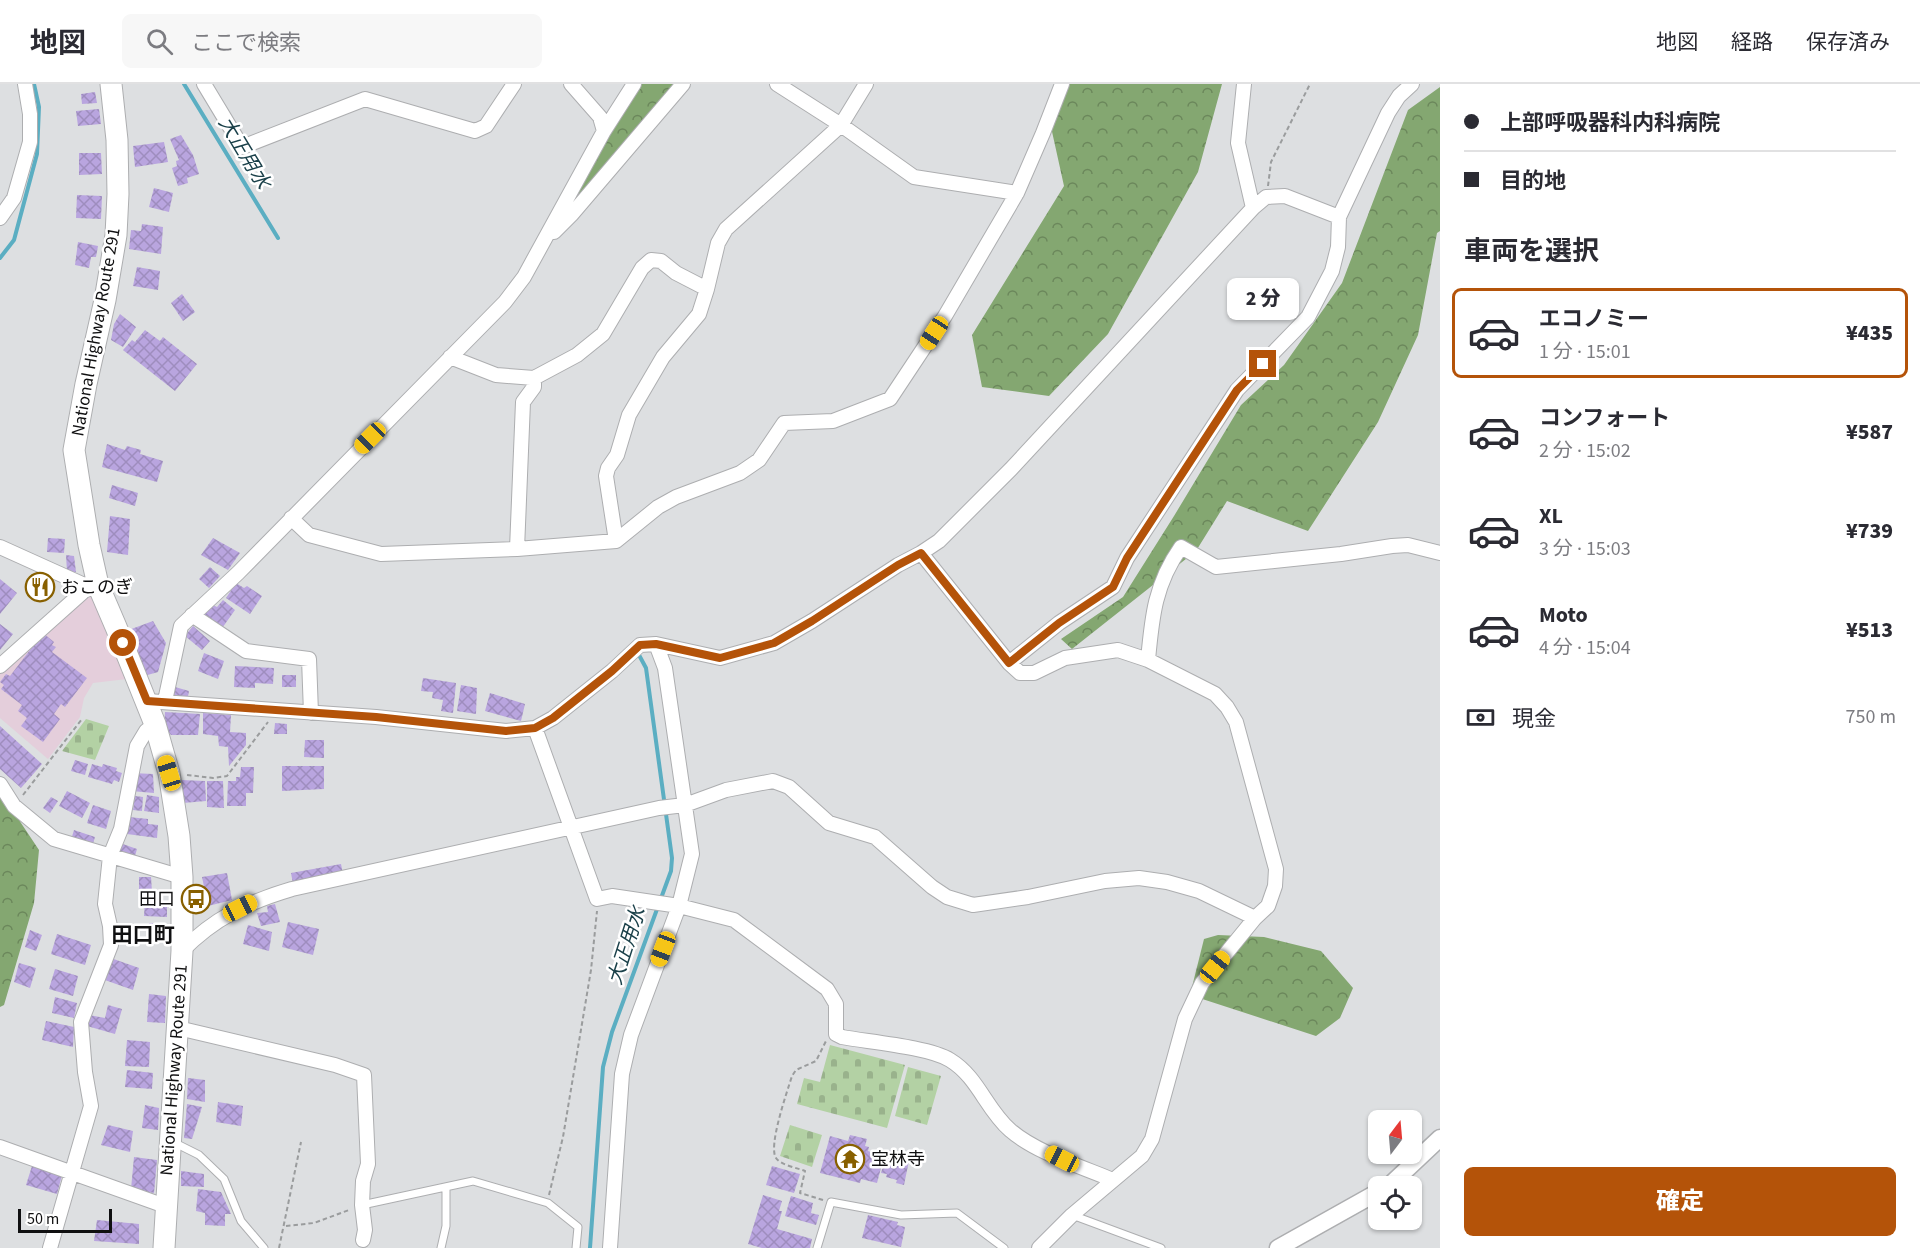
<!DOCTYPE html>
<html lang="ja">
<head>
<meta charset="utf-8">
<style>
  body { margin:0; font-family:"Source Sans 3","Noto Sans JP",sans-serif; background:#f7f7f7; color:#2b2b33; height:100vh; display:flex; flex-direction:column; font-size:22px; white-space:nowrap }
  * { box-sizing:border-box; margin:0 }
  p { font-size:20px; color:#7c7c81 }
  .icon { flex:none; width:33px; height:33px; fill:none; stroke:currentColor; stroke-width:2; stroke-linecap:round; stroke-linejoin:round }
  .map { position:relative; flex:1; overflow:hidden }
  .sheet { display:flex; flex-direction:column; background:#fff; width:480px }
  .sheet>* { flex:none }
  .hud { display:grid; align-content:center; height:132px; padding:0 24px; background:#fff }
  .needle { width:39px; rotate:16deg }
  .tools { position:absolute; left:1368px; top:1026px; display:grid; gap:12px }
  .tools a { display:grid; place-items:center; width:54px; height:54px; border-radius:9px; background:#fff; box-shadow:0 2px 4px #0004; font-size:30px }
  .scale { position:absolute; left:18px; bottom:15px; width:94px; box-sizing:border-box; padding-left:6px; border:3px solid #101011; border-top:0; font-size:16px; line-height:21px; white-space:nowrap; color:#101011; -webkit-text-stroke:4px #fff; paint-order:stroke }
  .end { position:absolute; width:27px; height:27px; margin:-14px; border:8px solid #b45309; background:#fff; box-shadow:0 0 0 3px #fff }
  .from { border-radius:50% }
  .bubble { position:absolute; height:42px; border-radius:9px; background:#fff; box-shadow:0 2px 4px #0004; font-size:20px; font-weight:800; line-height:42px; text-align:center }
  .car { position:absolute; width:18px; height:36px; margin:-18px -9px; border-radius:8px; box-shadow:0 0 4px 2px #0007; background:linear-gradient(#f5c518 24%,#345 0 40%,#f5c518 0 76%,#345 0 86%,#f5c518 0) }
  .hud b { display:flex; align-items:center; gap:21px; height:57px; font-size:22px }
  .hud b+b { border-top:2px solid #e1e1e2 }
  .hud i { width:15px; height:15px; background:#2b2b33 }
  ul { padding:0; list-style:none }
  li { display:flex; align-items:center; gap:18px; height:90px; margin:0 12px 9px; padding:0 12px; border:3px solid transparent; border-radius:9px }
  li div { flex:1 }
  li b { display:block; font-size:22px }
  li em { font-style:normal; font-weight:800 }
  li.on { border-color:#b45309 }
  li>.icon { width:54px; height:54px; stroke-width:1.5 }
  h2 { padding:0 24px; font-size:27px; line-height:72px }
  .pay { display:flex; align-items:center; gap:15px; height:66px; padding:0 24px; font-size:22px }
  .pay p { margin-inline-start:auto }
  .cta { display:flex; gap:12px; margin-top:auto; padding:12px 24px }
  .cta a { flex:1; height:69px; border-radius:9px; background:#b45309; color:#fff; font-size:24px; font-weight:800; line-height:69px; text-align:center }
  header { display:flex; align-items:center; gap:36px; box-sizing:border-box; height:84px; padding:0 30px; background:#fff; border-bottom:2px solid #e1e1e2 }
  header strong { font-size:28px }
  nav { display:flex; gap:33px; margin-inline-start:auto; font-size:21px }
  .search { width:420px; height:54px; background:#f7f7f7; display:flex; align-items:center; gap:15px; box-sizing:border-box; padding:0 21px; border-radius:9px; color:#7c7c81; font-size:22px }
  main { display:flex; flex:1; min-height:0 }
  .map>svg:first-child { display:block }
  .medical { fill:#e4cedb }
  .forest { fill:url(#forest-crowns) }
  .cemetery { fill:url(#cemetery-stones) }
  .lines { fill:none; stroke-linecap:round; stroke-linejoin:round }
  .stream { stroke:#5baec2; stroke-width:4 }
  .building { fill:url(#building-cross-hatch) }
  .service-casing { stroke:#adaeb0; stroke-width:9 }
  .minor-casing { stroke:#adaeb0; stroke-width:16 }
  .tertiary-casing { stroke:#adaeb0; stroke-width:19 }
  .trunk-casing { stroke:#adaeb0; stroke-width:23 }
  .path { stroke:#9a9c9d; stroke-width:2; stroke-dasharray:4.5 3; stroke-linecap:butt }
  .service { stroke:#fff; stroke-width:7 }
  .minor { stroke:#fff; stroke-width:14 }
  .tertiary { stroke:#fff; stroke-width:16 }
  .trunk { stroke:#fff; stroke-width:21 }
  .route { stroke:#b45309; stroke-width:8 }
  .labels { text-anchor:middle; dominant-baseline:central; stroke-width:5; stroke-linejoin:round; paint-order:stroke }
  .street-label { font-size:18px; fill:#101011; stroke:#fff }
  .poi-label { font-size:18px; fill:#101011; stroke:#fff; text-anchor:start }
  .water-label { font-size:20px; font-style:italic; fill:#1b414a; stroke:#fff }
  .quarter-label { font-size:21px; font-weight:bold; fill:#101011; stroke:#fff }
</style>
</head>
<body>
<header>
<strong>地図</strong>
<div class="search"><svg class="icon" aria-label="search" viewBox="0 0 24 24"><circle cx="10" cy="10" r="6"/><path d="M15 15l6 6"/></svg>ここで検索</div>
<nav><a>地図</a><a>経路</a><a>保存済み</a></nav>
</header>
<main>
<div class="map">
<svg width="1440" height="1164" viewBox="0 0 1440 1164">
  <defs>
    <pattern id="forest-crowns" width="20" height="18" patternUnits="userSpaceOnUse" patternTransform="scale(1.5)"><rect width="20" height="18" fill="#84a771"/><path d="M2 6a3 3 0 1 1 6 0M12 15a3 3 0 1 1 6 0" fill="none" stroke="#6b875b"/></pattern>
    <pattern id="cemetery-stones" width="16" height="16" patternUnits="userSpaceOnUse" patternTransform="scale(1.5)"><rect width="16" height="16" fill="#b3d1a4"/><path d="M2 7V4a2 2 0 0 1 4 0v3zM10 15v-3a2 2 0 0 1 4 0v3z" fill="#99b28c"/></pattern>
    <pattern id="building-cross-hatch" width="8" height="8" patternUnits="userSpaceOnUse" patternTransform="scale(1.5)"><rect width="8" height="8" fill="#b9a5df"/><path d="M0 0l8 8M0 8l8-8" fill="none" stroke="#9e8dbe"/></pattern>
  </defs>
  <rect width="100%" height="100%" fill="#dddfe1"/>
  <path class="medical" d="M90,510L127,595L93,599L84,614L80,633L48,675L0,634V588Z"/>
  <path class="forest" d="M639,0H677L570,125L608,48Z
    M1068,0H1222L1198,88L1108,250L1049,312L982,303L972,251L1064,102L1051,43Z
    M1440,3V147L1437,149L1418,251L1378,338L1308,447L1227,417L1196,467L1072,565L1061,555L1123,513L1174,432L1241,321L1284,281L1342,199L1408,26Z
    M0,713L13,727L39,766L34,819L4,921L0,923Z
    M1218,851L1264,853L1321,867L1353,904L1340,934L1316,952L1190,911L1204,855Z"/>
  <path class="cemetery" d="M86,635L109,642L95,676L62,667Z
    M830,961L905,981L887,1044L797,1020L804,994L820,998Z
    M908,983L941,992L927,1041L895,1032Z
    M790,1041L822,1051L812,1083L780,1072Z"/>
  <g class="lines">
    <path class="stream" d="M184,0L278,154
      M0,174L14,156L37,70L39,23L34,0
      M590,1164L603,983L612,948L671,787L672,774L646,584L639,571"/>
  </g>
  <path class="building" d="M95,8L97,19L82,20L81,10Z
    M99,25L101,40L78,42L76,27Z
    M181,51L193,71L199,90L187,94L188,99L178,102L172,84L177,82L176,77L179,76L170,55Z
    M164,58L168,78L135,83L133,62Z
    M79,69H101L102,90L79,91Z
    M154,104L173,109L169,128L149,123Z
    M77,111L102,112L101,135L76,134Z
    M142,140L163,143L161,170L129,165L131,146L141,147Z
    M78,158L98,162L96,173H91L89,184L75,181Z
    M137,183L160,187L158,206L133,202Z
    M182,210L195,228L183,237L171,219Z
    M120,230L136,243L123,263L111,256L114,240Z
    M145,246L160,257L163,253L197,280L175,307L123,266L132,256L135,258Z
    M107,360L125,366L127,362L141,366L140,370L163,377L157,398L102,383Z
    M112,401L138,409L135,422L109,414Z
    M110,432L130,435L128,471L107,468Z
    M48,454L65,455L64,469L47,468Z
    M213,454L240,469L228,486L201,471Z
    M66,471L74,472L76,488H67Z
    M210,483L220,492L209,504L199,495Z
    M35,490L52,497L44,515L27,509Z
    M0,495L17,509L0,530Z
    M236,499L244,504L247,502L262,512L250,530L226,514Z
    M223,516L235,526L220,547L202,534L213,521L217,523Z
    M153,537L166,559L158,588L144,592L126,547Z
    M0,540L13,550L0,566Z
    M193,542L210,557L202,566L185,552Z
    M43,549L54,558L52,561L56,563L52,568L87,594L65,623L61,620L54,630L60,635L43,658L21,642L27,634L18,627L22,621L1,605L4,601L0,598L6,590L10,592Z
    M204,569L224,577L218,595L198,587Z
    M235,582L274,584L273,600L255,599V604L234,603Z
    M282,591H296V603H282Z
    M423,594L456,599L453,629L441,627L443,616L432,614L433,608L421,607Z
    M461,601L477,604L476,630L457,627Z
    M175,603L189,607L187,618L172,615Z
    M490,609L525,620L521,637L485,627Z
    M165,628L200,630L198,651H171L164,643Z
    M203,629L231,631L230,648L246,649V661L229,682L228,663L219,662L218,652L203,650Z
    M275,639L287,640V650H274Z
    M0,642L42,680L21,704L0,685Z
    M305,656H324V674L304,673Z
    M75,676L88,680L85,691L71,687Z
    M92,680L102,683L103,680L117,684L116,687L122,689L119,698L114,696L112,700L88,693Z
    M282,682H324V705L282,707Z
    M241,683H254L253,709H246V722H227L228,697H236V693H240Z
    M132,689L153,690L154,709L131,707Z
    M181,696L205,697L206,717L183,719Z
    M207,697H223L224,724L207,723Z
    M67,707L90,719L82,734L59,722Z
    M147,711L159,713V729L144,727Z
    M135,712L143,713L142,727L133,726Z
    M51,713L58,717L50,729L43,724Z
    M93,721L111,727L106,745L87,739Z
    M129,733L148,735V740L158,741L157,754L127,750Z
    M74,746L95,753L91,766L70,759Z
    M117,758L137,765L133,779L112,772Z
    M341,780L343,790L293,800L291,789Z
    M227,789L232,816L208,822L202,793Z
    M139,793H151L152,808H139Z
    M145,816L167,818V833L144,832Z
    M275,820L280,838L261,842L257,829L268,828L267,822Z
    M288,838L319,845L313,871L282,863Z
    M149,839L162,840V851L148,850Z
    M248,841L272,848L269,867L243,860Z
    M30,846L42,851L36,867L25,863Z
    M57,850L91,861L85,881L51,870Z
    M108,873L139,884L133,906L102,895Z
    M19,879L36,884L30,904L14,898Z
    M55,885L78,892L73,912L49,905Z
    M149,910L166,912L165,939L147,938Z
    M55,913L77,919L74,934L52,929Z
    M108,921L122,925L115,950L87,942L89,931L105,934Z
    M46,937L74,943L73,963L42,956Z
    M127,956L150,958L149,983L125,982Z
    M127,986L153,989L152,1005L125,1003Z
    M188,994L205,996V1018L187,1015Z
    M218,1018L243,1022L241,1042L216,1038Z
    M187,1020L202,1023L192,1055L184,1054Z
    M145,1021L159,1024L158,1046L142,1044Z
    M108,1041L133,1047L130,1068L101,1061Z
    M850,1051L867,1055L865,1062L869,1063L868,1067L874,1069L875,1066L885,1069L877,1099L861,1095L860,1099L820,1089L830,1052L848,1057Z
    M888,1066L910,1072L904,1101L896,1099L897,1096L886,1093L887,1090L881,1089Z
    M134,1073L157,1076L154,1109L131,1105Z
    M32,1082L62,1091L57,1110L26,1101Z
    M772,1082L800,1090L794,1109L766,1101Z
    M181,1087L204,1090V1103L181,1102Z
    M198,1105L221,1108L231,1130H225V1142L205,1141V1129L196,1127Z
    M763,1111L782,1117L779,1127H782L777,1145L812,1155L810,1164H762L748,1160Z
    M791,1112L813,1119L811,1129L819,1131L816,1141L785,1132Z
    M868,1131L898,1138L897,1141L905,1143L901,1163L862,1154Z
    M97,1136L139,1140V1160L94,1157Z"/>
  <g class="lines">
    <g class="service-casing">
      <path id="service" d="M175,1059L199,1071L224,1095L241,1137L264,1164
        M362,1121L473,1097L548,1119L578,1143L576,1164
        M1072,1131L1161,1164
        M441,1164L446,1142V1103
        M817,1164L831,1118L901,1131L957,1129L1004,1164"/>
    </g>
    <g class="minor-casing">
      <path id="minor" d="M204,0L242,63L365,15L475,47L486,42L514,0
        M571,0L600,33L604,47
        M777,0L841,41L914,93L1017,109
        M1244,0L1238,59L1253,124
        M0,134L14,114L30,58V30L25,0
        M554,148L572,130L683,0
        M450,273L496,291L534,294L577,271L603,250L642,184L651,176L661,177L676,189L707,205
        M291,434L309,451L381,470L517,465L616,457L658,423L676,413L740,389L759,376L784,339L833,337L890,315L945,232L1017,109L1043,49L1062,0
        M616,457L606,392L608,384L617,371L629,331L663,273L699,230L707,205L718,159L726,145L841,41L866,0
        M0,463L82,500L98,501
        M517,465L523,318L534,303V294
        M921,469L1009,579L1020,589H1034L1065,574L1118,566L1148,576L1215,610L1227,623L1236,638L1276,785L1275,802L1268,822L1255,834L1202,899L1185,935L1152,1055L1142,1072L1072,1131L1039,1164
        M192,531L246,567L309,575L311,629
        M1148,576C1152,532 1155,500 1181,463L1216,483L1341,470L1392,462L1408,461L1440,469
        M1009,579L1059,539L1113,503L1127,474L1237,306L1308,233L1332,187L1338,163L1339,133
        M0,582L84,507L98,501
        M147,617L376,633L506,647L535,644L553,634L612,587L640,561L656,560L720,574L774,559L812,537L898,481L921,469L939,457L1011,385L1253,124L1266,113L1285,112L1339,133L1388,29L1399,12L1412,0
        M165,617L181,542L238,489L505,218L524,193L604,47L634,0
        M535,644L597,815L612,812L679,822L734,836L827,905L836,920V950L842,953C869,958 929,963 950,976C978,993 986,1025 1010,1046C1035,1068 1082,1083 1113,1096
        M0,700L14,722L54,755L182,793
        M182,867C214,834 248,818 292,805L659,724L685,721L726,706L773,697L789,703L829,739L875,753L932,803L947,813L973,821L1028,813L1105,797L1139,794L1167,798L1199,807L1255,834
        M178,944L335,981L364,991L368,1080L363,1097L362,1121L365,1146L363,1156
        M0,1063L165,1122
        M50,1164L91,1022L85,988L81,938L111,861L110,842L105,820L110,772L121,745L137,662L146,647L155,640
        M610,1164L622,990L631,951L679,822L692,770L665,584L656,560"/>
    </g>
    <g class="tertiary-casing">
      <path id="tertiary" d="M1389,1102L1440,1054
        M1278,1164L1378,1108"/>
    </g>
    <g class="trunk-casing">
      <path id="trunk" d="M111,0L117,56L118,110L116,151L105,216L86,300L74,366L89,461L98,501L116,543L155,640L169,689L179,752L182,793V867L164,1164"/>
    </g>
    <path class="path" d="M1268,102L1271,78L1310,0
      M187,691L213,694L227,692L268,638
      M23,711L82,635
      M549,1111L563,1053L591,886L597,827
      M823,1116L800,1109L805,1087C798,1084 780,1081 776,1074C768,1062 787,1008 792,992L796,986L816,977L826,957
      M286,1142L314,1139L349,1126
      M279,1164L301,1058"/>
    <use href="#service" class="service"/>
    <use href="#minor" class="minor"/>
    <use href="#tertiary" class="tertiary"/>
    <use href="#trunk" class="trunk"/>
  </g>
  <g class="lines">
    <path class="route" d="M123,559L147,617L376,633L506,647L535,644L553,634L612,587L640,561L656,560L720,574L774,559L812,537L898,481L921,469L1009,579L1059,539L1113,503L1127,474L1237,306L1263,280"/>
  </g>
  <defs>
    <g id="restaurant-ring" transform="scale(1.5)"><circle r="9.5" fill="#fff" stroke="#886000" stroke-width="1.5"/><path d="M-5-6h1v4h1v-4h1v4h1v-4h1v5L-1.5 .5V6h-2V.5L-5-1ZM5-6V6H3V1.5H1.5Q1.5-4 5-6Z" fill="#886000"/></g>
    <g id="bus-ring" transform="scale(1.5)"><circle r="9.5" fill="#fff" stroke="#886000" stroke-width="1.5"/><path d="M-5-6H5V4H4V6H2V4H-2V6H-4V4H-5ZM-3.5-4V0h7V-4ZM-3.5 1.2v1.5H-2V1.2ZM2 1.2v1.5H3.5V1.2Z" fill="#886000"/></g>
    <g id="temple-ring" transform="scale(1.5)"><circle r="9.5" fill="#fff" stroke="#886000" stroke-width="1.5"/><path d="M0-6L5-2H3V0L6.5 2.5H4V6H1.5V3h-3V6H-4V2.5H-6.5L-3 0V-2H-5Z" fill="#886000"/></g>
  </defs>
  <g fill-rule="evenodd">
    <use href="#restaurant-ring" x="40" y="503"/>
    <use href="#bus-ring" x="196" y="815"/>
    <use href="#temple-ring" x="850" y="1075"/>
  </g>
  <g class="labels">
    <g class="street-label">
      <text transform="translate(96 248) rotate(-80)">National Highway Route 291</text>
      <text transform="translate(174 986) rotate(-86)">National Highway Route 291</text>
    </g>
    <g class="poi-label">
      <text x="61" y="503">おこのぎ</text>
      <text x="175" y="815" text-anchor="end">田口</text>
      <text x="871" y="1075">宝林寺</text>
    </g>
    <g class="water-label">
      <text transform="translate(244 69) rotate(59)">大正用水</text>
      <text transform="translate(627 862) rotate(-72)">大正用水</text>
    </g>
    <g class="quarter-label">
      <text x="143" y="851">田口町</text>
    </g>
  </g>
</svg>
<div class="tools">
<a><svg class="needle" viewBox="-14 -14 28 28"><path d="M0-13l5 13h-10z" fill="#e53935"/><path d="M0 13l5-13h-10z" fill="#7c7c81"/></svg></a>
<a><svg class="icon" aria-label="locate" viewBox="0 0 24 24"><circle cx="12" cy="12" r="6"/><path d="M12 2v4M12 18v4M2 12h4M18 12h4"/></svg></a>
</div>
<div class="scale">50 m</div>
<i class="end from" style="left:123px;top:559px"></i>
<i class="end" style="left:1263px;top:280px"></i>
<div class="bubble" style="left:1227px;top:194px;width:72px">2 分</div>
<i class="car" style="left:934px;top:249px;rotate:213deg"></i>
<i class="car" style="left:370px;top:354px;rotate:225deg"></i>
<i class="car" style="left:169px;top:689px;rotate:343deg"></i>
<i class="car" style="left:240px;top:824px;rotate:63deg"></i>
<i class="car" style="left:663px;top:865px;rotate:201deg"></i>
<i class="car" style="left:1215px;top:883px;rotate:39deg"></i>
<i class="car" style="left:1062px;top:1075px;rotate:297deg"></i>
</div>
<section class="sheet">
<div class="hud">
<b><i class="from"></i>上部呼吸器科内科病院</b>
<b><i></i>目的地</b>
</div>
<h2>車両を選択</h2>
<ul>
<li class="on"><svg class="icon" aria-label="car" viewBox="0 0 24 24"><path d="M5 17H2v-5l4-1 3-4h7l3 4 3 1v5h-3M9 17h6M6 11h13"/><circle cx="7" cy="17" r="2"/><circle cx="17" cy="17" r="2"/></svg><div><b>エコノミー</b><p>1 分 · 15:01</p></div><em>¥435</em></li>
<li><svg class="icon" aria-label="car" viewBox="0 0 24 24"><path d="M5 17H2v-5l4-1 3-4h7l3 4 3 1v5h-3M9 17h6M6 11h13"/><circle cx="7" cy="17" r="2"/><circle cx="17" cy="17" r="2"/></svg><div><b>コンフォート</b><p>2 分 · 15:02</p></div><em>¥587</em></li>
<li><svg class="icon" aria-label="car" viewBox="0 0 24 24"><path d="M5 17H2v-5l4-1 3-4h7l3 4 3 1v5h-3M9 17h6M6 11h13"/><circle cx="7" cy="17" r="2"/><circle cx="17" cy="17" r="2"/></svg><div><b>XL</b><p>3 分 · 15:03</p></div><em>¥739</em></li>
<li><svg class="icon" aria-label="car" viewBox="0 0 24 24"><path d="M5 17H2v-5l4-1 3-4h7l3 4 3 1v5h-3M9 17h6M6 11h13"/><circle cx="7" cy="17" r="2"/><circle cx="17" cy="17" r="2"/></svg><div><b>Moto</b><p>4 分 · 15:04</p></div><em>¥513</em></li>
</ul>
<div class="pay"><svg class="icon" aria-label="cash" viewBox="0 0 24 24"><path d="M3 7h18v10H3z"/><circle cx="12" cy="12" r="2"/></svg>現金<p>750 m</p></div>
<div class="cta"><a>確定</a></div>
</section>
</main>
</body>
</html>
